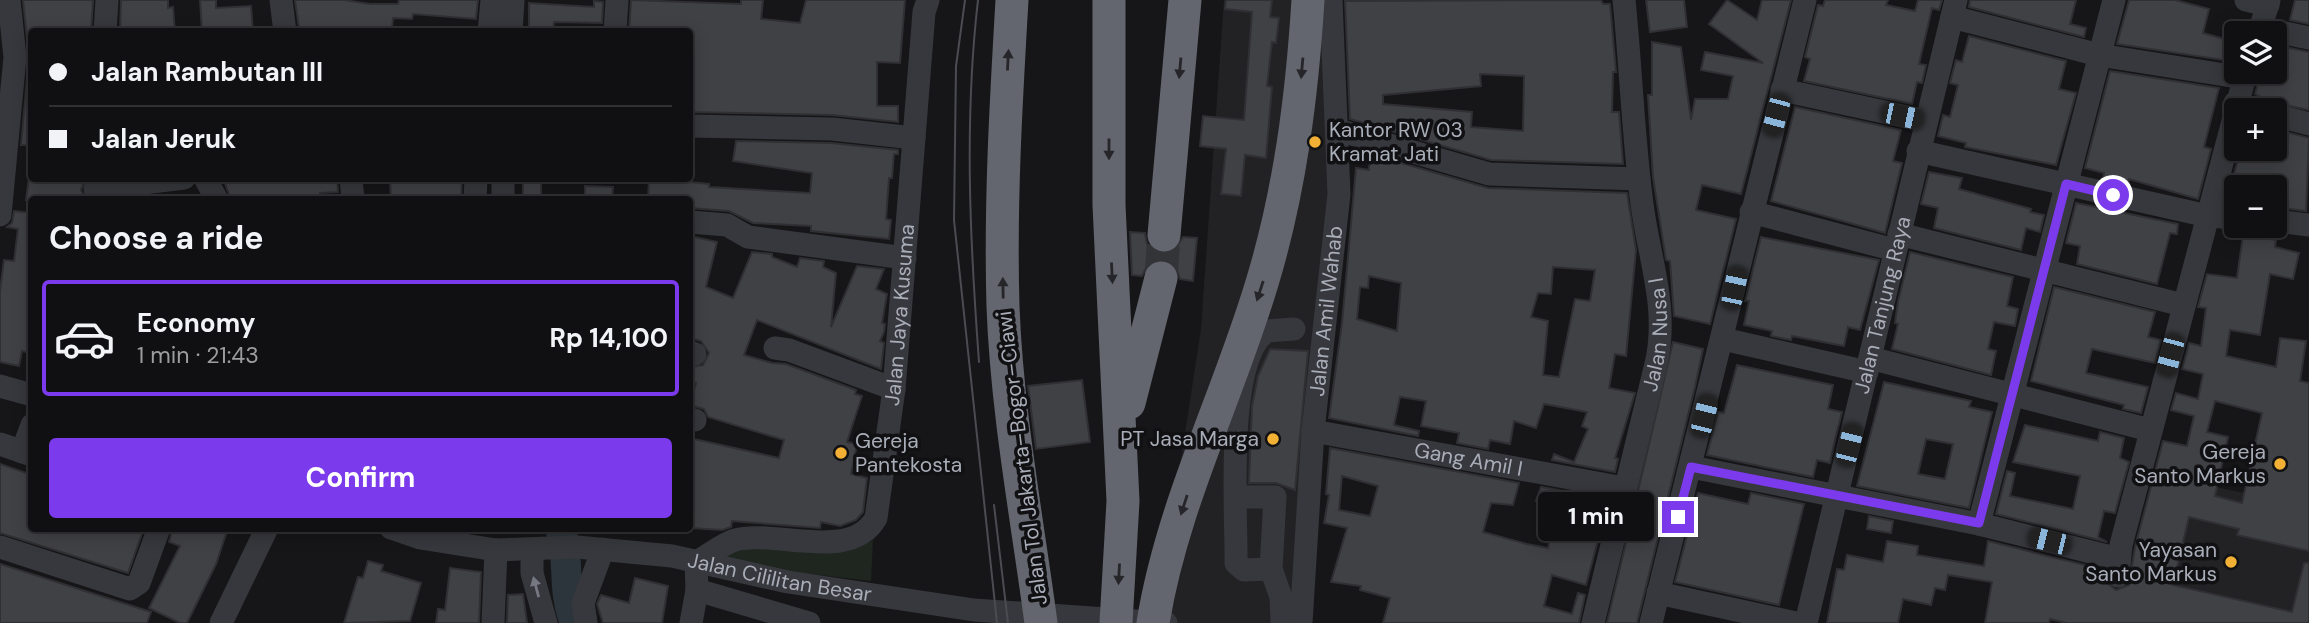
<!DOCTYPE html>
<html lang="en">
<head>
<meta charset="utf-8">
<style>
  body { margin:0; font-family:"DM Sans",sans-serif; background:#19191b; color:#f1f3f6; height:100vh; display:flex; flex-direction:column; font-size:26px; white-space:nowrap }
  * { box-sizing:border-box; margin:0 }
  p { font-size:23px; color:#9c9d9f }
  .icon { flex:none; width:38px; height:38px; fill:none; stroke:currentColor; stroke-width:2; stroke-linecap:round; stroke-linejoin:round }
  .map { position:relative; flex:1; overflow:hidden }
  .panel { position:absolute; left:28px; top:196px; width:665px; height:336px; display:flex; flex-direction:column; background:#101012; border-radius:7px; box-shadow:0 4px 18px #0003,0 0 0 2px #303032 }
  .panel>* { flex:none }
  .banner { position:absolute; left:28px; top:28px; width:665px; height:154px; border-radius:7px; box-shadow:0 4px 18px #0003,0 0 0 2px #303032; display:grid; align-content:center; height:154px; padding:0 21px; background:#101012 }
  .buttons { position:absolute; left:2224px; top:21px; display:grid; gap:14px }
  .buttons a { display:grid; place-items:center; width:63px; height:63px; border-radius:7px; background:#101012; box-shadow:0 4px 18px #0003,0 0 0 2px #303032; font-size:35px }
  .end { position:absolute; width:32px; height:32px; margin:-16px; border:9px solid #7c3aed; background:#fff; box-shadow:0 0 0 4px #fff }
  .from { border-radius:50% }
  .bubble { position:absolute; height:49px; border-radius:7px; background:#101012; box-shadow:0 4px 18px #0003,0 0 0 2px #303032; font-size:23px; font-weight:700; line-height:49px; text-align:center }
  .car { position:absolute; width:21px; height:42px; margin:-21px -10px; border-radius:9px; box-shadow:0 0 5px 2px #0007; background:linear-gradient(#222 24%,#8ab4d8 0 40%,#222 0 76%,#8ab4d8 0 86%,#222 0) }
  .banner b { display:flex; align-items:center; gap:24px; height:66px; font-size:26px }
  .banner b+b { border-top:2px solid #303032 }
  .banner i { width:18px; height:18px; background:#f1f3f6 }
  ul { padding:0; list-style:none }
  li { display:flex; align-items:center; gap:21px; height:116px; margin:0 14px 10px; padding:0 7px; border:4px solid transparent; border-radius:7px }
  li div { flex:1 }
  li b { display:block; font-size:26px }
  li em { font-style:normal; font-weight:700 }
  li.active { border-color:#7c3aed }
  li>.icon { width:63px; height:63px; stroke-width:1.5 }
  h2 { padding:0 21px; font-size:32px; line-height:84px }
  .action { display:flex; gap:14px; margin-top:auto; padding:14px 21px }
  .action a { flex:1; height:80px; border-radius:7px; background:#7c3aed; color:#fff; font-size:28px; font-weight:700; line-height:80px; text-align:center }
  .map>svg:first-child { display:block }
  .built { fill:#222225 }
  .green { fill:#1e261f }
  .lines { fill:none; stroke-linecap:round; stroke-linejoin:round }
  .river { stroke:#2c353c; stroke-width:30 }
  .building { fill:#404145; stroke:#303034; stroke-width:2; fill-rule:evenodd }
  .highway-tunnel { stroke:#333438; stroke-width:33; stroke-dasharray:33 17; stroke-linecap:butt }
  .minor { stroke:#37383d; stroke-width:23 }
  .highway { stroke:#63666e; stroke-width:33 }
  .tram { stroke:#4a4c52; stroke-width:2 }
  .oneway { fill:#26262a }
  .oneway2 { fill:#757881 }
  .route { stroke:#7c3aed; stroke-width:9 }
  .poi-dot { fill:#f2b134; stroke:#111113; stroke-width:2.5 }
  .labels { text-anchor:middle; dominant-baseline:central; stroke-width:7; stroke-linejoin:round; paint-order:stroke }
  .poi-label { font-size:21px; fill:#a8adb8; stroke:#111113; text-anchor:end }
  .street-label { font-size:21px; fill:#a8adb8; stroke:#111113 }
</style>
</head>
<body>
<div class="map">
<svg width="2309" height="623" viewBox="0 0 2309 623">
  <rect width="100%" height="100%" fill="#161618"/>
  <path class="built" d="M1224,0H1323L1334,201L1306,623H1156L1201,329Z
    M2170,478L2309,506V623H2165Z"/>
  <path class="green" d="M873,540L871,581L708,562C716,558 728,549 737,548C782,543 832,565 873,540Z"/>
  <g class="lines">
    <path class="river" d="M560,528C571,561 561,588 575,623"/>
  </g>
  <path class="building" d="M23,0H93L91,32H32V58H29Z
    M121,0H168V8L173,7L175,32H120Z
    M200,0H216V8L251,6L253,32H202Z
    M295,0H344L370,4H398L399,0H478L476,19L413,14L412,19L393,18L392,29L363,27V32L299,28Z
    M631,0L741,4V0H763L761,19L800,23L806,0H905L900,63L877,62V106H898V122L832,115L690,112V32H629Z
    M1226,0H1272L1270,17L1279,18L1276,43L1272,42L1267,86L1272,87L1266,158L1245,155L1241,196L1221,194L1226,149L1200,146L1203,116L1244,120L1252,12L1225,9Z
    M1601,0L1603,4H1610L1616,72H1613L1612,112H1619L1623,164L1491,160L1350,119L1345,1ZM1480,74L1524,76L1523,131L1471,127L1472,112L1383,104V95L1481,86Z
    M1646,0H1684L1687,27L1650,32Z
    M1727,0L1757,20L1762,0H1791L1741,194L1702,185L1696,210L1736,219L1710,324L1674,316L1670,261L1666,260L1653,177L1648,95H1652V42L1681,47L1691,120L1695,99H1728L1733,76L1701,70L1705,52L1763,63L1709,24Z
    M1825,0H1888L1886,5L1915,11L1918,0H1942L1939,10L1932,8L1919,64L1926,65L1922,83L1917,82L1912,104L1804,81L1810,59L1805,57L1818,5L1823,6Z
    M1970,0H2076L2070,24L2086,28L2084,37L1969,7Z
    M2129,0H2175L2209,9L2203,33L2228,40L2223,60L2117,44Z
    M2295,0H2309V24L2290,20Z
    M594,1L603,2L602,23L554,22L553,32H529V3L594,7Z
    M1969,36L2066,61L2059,89L2076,93L2056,165L1965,147L1966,143L1938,136L1943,115L1950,117L1958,85L1950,83L1956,60L1962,62Z
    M2275,45L2309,52V110L2270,102L2255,94L2261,72H2275Z
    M2110,71L2219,88L2204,147L2211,149L2198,199L2129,179L2128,184L2103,178L2104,173L2085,168Z
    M27,79H32V145H21Z
    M1795,107L1901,130L1893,161L1902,163L1885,233L1771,201Z
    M2275,129L2309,138L2306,211L2275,207V187H2236V204L2226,203L2241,149H2275Z
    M736,141L831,143L898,150V154H894L892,178H889L886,219L891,220L889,239L811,231V226L753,223L729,211L690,208V200H648L649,178L709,184V187L810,193L812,173L733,161Z
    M1370,154L1488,188L1627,193L1636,250L1626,356L1615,354L1609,388L1635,393L1615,458L1618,459L1615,472L1552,460L1554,454L1574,462L1588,429L1582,426L1587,412L1544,404L1536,428L1514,421L1510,444L1490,440L1488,449L1457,443L1459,433L1421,426L1426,401L1400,397L1394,425L1419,431L1418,436L1329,418L1342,323L1356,168L1369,170ZM1553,267L1595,270L1590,301L1575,299L1559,377L1543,375L1548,321L1531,317L1538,293L1551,294ZM1369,276L1401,283L1397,331L1357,319L1360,287L1368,288Z
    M1929,172L1962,178L1959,189L2031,209L2030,212L2044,215L2040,232L2026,228L2021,250L1934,228L1938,208L1921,204Z
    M29,178H86L81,190L86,200H26Z
    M223,178H337L338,192L320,193L321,200H231Z
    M415,178H462L461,200H391L390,181Z
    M523,182H541V200H523Z
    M585,186L613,187L612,200H585Z
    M2076,203L2178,224L2177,234L2170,233L2157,284L2077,264L2080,246L2066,243Z
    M14,211L32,213V353L22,351L19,366L0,362V291L4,260L14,261L18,229L7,227L12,223Z
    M1130,232L1145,233L1147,244L1162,254L1173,252L1183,237L1197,238L1193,281L1180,279L1175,265L1165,259L1148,264L1142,276L1132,275Z
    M2243,235L2276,240L2275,247L2299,253L2293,279L2270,274L2260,335L2230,330L2226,356L2276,367L2280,338L2306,341L2300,381L2309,383V551L2237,535L2239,529L2189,517L2173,585L2292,612L2304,563H2309V623H2067L2050,619L2049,623H1985L1992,582L1948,575L1945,590L1935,588L1931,605L1903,599L1898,623H1827L1837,569L1844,570L1847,555L1883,562L1887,541L1918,546L1917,555L1984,566L1988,541L2105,570L2106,582L2116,590L2129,585L2135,547L2163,441L2187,446L2194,416L2171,410L2176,393L2198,399L2203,374L2182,369L2189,343L2201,346L2206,308L2198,307L2207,274L2237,278ZM2215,401L2262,413L2242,503L2215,496L2228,437L2207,432Z
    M690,236L717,242L706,287L733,298L752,252L772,254V257L797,267L800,258L824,261L823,267L836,273L831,327L857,266L884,269L876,289L887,294L882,323L885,324L884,332L880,341L884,343L881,369L757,320L744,355L772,363L786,364L856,390L855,394L862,396L847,442L857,444L851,474L867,478L863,512L856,520L840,526L821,522L820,528L732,521L731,527L722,530L690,528V438L779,458L784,440L708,417L704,409L690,405L696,383L690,381V367L703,365L709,353L701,341L690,338Z
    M1761,237L1879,260L1860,330L1848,327L1844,346L1792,336L1791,340L1771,336L1772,331L1744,325L1749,301H1745Z
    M1910,252L2013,277L2007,306L2018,309L2015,326L1994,322L1988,349L1996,351L1991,375L1892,349L1898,324L1895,323L1898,302Z
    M2054,287L2155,312L2148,337L2161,340L2155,363L2092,349L2086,373L2148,387L2141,413L2123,409L2124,405L2031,381Z
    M1673,342L1703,349L1695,387L1637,623H1607Z
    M1270,349L1308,351L1295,490L1276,483H1249L1252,406L1258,376Z
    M1737,365L1833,385L1828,409L1842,412L1836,436L1830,463L1817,460L1813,477L1707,455L1718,412L1724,413Z
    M1082,380L1090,442L1036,449L1028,386Z
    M1884,382L1971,401L1969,407L1992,412L1969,508L1857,486ZM1926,439L1953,444L1945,479L1918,474Z
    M2025,425L2098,441L2100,432L2124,438L2120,458L2129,462L2115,513L2104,511L2098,537L2107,542L1996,514L2007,471L2015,473L2010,496L2073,509L2080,476L2013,462Z
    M1330,448L1519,483L1513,505L1491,503L1483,532L1527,544L1548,548L1557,505L1536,501L1541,487L1600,498L1594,528L1601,529L1586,585L1552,575L1544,606L1572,614L1578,593L1585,595L1579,623H1383L1390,598L1360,590L1361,586L1331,582L1347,528L1324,523L1329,495L1326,494ZM1342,476L1378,486L1370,516L1339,510Z
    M0,464L32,475V528H144L128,573L0,533Z
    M1698,493L1748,504L1751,493L1804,504L1779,605L1675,582Z
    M1869,516L1893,521L1891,533L1867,529Z
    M173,528H228L216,564L187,623H180L149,608L180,546L169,542Z
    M368,561L383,565L381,571L421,583L410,621L344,623L358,577L363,578Z
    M0,564L151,612L147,623H0Z
    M450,568L481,572L479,623H436L438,609L445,610Z
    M635,578L668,586L662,623H603L597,604L601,595L629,603Z
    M523,594L527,623H507L508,595Z"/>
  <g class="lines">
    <path class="highway-tunnel" d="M1161,278L1164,235"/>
    <g class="minor">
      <path d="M281,0L285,32"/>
      <path d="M2246,0L2268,5"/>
      <path d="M1952,17L2099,55L2244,78"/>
      <path d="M2261,28L2309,38"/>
      <path d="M105,32L107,0"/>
      <path d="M489,32L492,0"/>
      <path d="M511,32L513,0"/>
      <path d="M615,32L617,0"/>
      <path d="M2259,33L2269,0"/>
      <path d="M1782,90L1926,121"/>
      <path d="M2235,103L2259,110"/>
      <path d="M2275,115L2309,124"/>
      <path d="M690,126L832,129L914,138"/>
      <path d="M1338,130L1489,174L1639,179"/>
      <path d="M1918,151L2208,216L2236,218"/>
      <path d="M205,178L217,200"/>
      <path d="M351,178L353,200"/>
      <path d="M95,189L184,178"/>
      <path d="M475,200L476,178"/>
      <path d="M503,200V178"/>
      <path d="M1751,212L1895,250"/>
      <path d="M0,215L15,57L9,0"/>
      <path d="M2275,221L2309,225"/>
      <path d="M690,222L727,225L748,237L905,258"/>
      <path d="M1899,234L2183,305"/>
      <path d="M1723,339L1867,372"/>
      <path d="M775,348L789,350L894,389"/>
      <path d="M690,352L695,354"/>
      <path d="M1870,358L2150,430"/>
      <path d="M0,386L32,395"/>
      <path d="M690,419L695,420"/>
      <path id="s1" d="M1313,431L1624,488"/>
      <path d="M0,444L32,455"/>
      <path d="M22,452L32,425"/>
      <path d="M1691,467L1979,524L2119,559"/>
      <path d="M1237,497H1275L1271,569L1281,597L1282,623"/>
      <path d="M1979,524L2114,0"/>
      <path id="s2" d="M391,528L420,538L496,550L577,547L672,556L788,582L974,610L1166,623"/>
      <path d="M0,547L130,589L139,583L159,528"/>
      <path d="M532,551V573L546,623"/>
      <path d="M1271,569L1244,570L1236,563C1237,514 1224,359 1267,331L1294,329"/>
      <path d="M2118,576L2121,545L2246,72"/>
      <path d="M1658,593L1796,623"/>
      <path d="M221,623L267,528"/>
      <path d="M493,623L496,550"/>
      <path d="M586,623L583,603L603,549"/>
      <path d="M691,623L697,590"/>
      <path id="s3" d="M809,623L697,590L696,562C708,556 722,544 735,540C775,529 851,563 876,518L894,389L924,12L928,0"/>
      <path id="s4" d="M1301,623L1313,431L1339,194L1331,0"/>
      <path id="s5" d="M1593,623L1656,364C1669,308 1649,259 1642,204C1633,136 1631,68 1624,0"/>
      <path d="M1651,623L1805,0"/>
      <path id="s6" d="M1806,623L1956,0"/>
    </g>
    <path class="highway" d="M1012,0C1006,102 1000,205 1003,307C1007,413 1027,518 1041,623
      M1109,0V205L1123,501L1116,623
      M1164,235L1185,0
      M1129,403L1161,278
      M1153,623C1172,505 1228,397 1262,283C1290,191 1302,96 1308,0"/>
    <path class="tram" d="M965,0L956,66L954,220L997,623
      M978,0C964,121 970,241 979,362
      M994,505L1008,623"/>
  </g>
  <defs><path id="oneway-solid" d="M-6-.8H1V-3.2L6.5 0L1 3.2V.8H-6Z" transform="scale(1.75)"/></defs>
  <g class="oneway">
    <use href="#oneway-solid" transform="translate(1008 60) rotate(-87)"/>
    <use href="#oneway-solid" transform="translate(1180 68) rotate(95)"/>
    <use href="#oneway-solid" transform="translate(1302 68) rotate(95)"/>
    <use href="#oneway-solid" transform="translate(1109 149) rotate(90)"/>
    <use href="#oneway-solid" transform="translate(1112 273) rotate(87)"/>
    <use href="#oneway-solid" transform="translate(1003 288) rotate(-91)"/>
    <use href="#oneway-solid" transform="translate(1260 291) rotate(108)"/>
    <use href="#oneway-solid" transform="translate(1184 505) rotate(108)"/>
    <use href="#oneway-solid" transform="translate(1119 574) rotate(93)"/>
  </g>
  <use class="oneway2" href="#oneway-solid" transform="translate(536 587) rotate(-105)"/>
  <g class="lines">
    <path class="route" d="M1678,517L1691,467L1979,523L2066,184L2113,195"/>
  </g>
  <g class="poi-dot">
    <circle cx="1315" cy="142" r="7"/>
    <circle cx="1273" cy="439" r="7"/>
    <circle cx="841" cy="453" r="7"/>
    <circle cx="2280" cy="464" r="7"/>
    <circle cx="2231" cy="562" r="7"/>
  </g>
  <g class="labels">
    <g class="poi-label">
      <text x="1329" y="130" text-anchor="start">Kantor RW 03<tspan x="1329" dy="24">Kramat Jati</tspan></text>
      <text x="1259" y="439">PT Jasa Marga</text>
      <text x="855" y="441" text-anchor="start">Gereja<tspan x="855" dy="24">Pantekosta</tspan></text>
      <text x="2266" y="452">Gereja<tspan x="2266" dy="24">Santo Markus</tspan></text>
      <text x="2217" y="550">Yayasan<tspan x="2217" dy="24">Santo Markus</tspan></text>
    </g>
    <g class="street-label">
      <text stroke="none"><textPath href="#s6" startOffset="327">Jalan Tanjung Raya</textPath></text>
      <text stroke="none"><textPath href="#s4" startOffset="313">Jalan Amil Wahab</textPath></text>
      <text stroke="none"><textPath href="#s3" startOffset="544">Jalan Jaya Kusuma</textPath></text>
      <text stroke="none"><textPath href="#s5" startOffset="296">Jalan Nusa I</textPath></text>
      <text transform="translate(1022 458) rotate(-97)">Jalan Tol Jakarta–Bogor–Ciawi</text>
      <text stroke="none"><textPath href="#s1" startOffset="158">Gang Amil I</textPath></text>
      <text stroke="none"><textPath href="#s2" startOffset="394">Jalan Cililitan Besar</textPath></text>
    </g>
  </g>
</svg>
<div class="buttons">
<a><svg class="icon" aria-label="layers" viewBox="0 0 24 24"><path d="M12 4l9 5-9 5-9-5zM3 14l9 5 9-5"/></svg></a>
<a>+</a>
<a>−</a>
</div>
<i class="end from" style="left:2113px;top:195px"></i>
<i class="end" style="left:1678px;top:517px"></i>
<div class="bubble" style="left:1538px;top:492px;width:116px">1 min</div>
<i class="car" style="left:1776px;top:115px;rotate:195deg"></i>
<i class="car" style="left:1902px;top:116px;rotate:102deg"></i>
<i class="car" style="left:1734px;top:288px;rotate:12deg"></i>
<i class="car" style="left:2170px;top:355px;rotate:195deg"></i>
<i class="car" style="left:1704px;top:416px;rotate:14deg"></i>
<i class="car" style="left:1849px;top:445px;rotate:14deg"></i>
<i class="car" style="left:2049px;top:541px;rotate:284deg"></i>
<div class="banner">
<b><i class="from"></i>Jalan Rambutan III</b>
<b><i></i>Jalan Jeruk</b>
</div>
<section class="panel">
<h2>Choose a ride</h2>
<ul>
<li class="active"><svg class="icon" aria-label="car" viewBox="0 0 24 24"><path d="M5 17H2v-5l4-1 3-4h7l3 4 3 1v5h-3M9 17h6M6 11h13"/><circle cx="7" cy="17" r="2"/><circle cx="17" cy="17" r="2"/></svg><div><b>Economy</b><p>1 min · 21:43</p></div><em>Rp 14,100</em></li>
</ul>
<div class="action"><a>Confirm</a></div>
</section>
</div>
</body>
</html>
